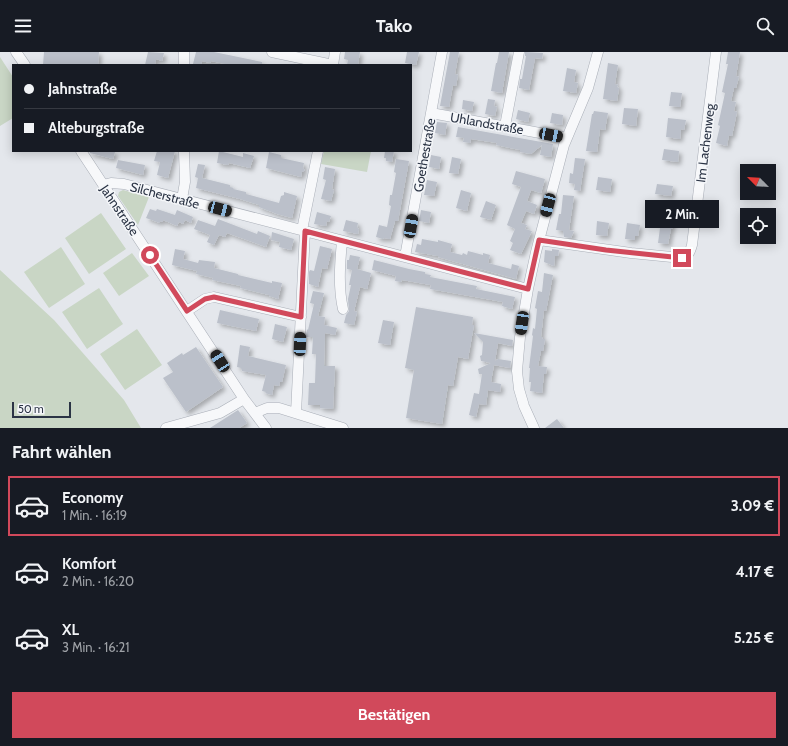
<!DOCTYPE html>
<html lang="de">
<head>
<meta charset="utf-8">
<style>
  body { margin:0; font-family:Cabin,sans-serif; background:#242831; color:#f1f3f6; height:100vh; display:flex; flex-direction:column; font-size:15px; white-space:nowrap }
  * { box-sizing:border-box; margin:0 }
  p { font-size:13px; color:#9ea1a6 }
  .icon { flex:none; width:22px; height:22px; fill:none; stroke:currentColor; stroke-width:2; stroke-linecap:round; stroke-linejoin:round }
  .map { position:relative; height:376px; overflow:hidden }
  .panel { display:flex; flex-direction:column; background:#171b24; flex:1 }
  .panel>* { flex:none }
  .guide { position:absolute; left:12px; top:12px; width:400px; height:88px; border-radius:0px; box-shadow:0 2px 10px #0003; display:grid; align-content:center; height:88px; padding:0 12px; background:#171b24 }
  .needle { width:26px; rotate:294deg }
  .fabs { position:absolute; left:740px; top:112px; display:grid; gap:8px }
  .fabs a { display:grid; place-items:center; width:36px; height:36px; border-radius:0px; background:#171b24; box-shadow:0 2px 10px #0003; font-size:20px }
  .scale { position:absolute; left:12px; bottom:10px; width:59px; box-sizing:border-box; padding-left:4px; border:2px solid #2b3445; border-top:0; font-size:11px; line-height:14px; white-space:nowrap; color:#2b3445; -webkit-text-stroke:3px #f4f6f9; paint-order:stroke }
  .end { position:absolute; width:18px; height:18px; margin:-9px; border:5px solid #d1495b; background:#fff; box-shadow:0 0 0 2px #fff }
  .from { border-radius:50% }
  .bubble { position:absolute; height:28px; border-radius:0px; background:#171b24; box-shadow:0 2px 10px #0003; font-size:13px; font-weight:700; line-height:28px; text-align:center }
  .car { position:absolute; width:12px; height:24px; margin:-12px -6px; border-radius:5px; box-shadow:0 0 3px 1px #0007; background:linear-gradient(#222 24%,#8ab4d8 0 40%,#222 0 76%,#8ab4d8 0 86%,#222 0) }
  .guide b { display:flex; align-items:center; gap:14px; height:38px; font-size:15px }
  .guide b+b { border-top:1px solid #363941 }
  .guide i { width:10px; height:10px; background:#f1f3f6 }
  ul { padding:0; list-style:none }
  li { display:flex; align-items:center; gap:12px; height:60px; margin:0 8px 6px; padding:0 4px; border:2px solid transparent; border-radius:0px }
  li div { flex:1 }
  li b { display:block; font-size:15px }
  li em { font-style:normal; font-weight:700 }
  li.on { border-color:#d1495b }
  li>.icon { width:36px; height:36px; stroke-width:1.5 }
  h2 { padding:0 12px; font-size:18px; line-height:48px }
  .action { display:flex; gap:8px; margin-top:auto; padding:8px 12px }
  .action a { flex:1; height:46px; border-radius:0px; background:#d1495b; color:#fff; font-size:16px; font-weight:700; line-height:46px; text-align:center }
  header { display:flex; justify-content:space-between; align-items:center; height:52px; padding:0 12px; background:#171b24; font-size:18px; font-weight:700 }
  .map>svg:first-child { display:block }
  .green { fill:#c9d6c5 }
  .building { fill:#bbc0ca; filter:url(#shadow) }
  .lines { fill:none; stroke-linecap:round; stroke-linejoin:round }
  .minor-casing { stroke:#a9aeb7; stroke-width:11 }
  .minor { stroke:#f7f8fa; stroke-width:10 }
  .route { stroke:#d1495b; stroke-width:5 }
  .labels { text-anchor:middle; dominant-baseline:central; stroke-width:3; stroke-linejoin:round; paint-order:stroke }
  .street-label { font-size:13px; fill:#2b3445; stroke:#f4f6f9 }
</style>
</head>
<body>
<header><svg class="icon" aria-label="menu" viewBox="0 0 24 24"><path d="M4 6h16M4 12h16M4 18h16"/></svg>Tako<svg class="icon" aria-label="search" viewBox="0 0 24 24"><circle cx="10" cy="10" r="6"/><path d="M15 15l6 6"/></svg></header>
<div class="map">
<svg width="788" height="376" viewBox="0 0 788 376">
  <defs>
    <filter id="shadow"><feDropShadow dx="3" dy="3" stdDeviation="2" flood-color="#0004"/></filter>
  </defs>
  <rect width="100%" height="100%" fill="#e4e7ec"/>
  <path class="green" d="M0,5L13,25V66L0,74Z
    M324,99H371L367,120L321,112Z
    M123,138L149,145L138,173L118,144L119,140Z
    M101,161L126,197L89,222L65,186Z
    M61,195L85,232L49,256L24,220Z
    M132,201L149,224L119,244L103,221Z
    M0,218L54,268L124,348L141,376H0Z
    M99,236L123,272L87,297L62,260Z
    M137,277L162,313L125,338L100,302Z"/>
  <path class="building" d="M44,0H99L98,13H43Z
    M148,0L164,1L162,9L156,7L155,13H145Z
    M196,0H214L262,10V13H230L211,9L210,11L202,9L201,13H197L193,12Z
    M345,0H360L358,13H347L348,8L344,7Z
    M407,0H419L416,13L405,11Z
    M450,0H459L455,22L458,23L456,34L453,33L449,55L440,54Z
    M499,0H509L502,41L491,39L496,11H497Z
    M525,0L543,1L542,7L535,6L529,38L519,36L520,27H522L526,4H525Z
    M728,0H740L736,24L739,25L736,36H734L731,49L736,50L734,59L737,60L732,84L729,83L727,94L716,91L720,74L718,73L720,64L725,41L722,40L728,12H726Z
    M608,11L618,13L615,32L618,33L617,35L619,36L617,49L603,47Z
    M567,16L576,18L574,30L578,31L576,41L563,39Z
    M671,40L682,41L680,55L669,54Z
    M488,47L495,48L494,54L497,55L495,64L485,62Z
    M463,48L474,50L472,59L462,57Z
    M624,56L638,57L636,74L622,72Z
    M518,58L530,61L528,70L516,67Z
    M594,59L608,61L605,78L600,77L597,100L586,99L592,62H593Z
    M552,61L563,63L562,73L550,71Z
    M668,66L686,68L684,78L681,77L680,87L666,85Z
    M437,70L447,71L445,83L435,81Z
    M458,75L553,92L551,105L540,103L542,93L531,102L520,100V98L496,93L497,91L471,87L470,91L463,90L464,86L456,85Z
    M664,97L679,99L678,110L662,108Z
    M90,99H110L115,100L113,107L90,101Z
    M157,99H175L168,126L157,123L160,110L154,109Z
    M219,99L243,105V101L254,104L250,116L229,111L228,113L217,111Z
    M385,99H394L392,110L386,109V106H384Z
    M269,100L281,103V106L304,111L303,116L305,118L302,120L301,125L266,116Z
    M431,103L441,105L439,117L429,115Z
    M452,105L461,107L458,122L449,121Z
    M575,106L585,107L580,139L574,138L575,132L569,131L570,121L573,122Z
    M396,107L409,109L398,169H395L390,187L384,186L383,187L376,185L379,173L387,175L391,154L389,153L390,143H392L396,121L394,120Z
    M118,108L145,113L143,123L116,116Z
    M198,112L205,113L202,126L230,133V135L234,136L233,137L246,140V142L279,151L281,144L284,143V140L297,144L292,166L277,162L259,155V153L240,147L196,136L198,126L195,125Z
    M325,115L335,117L332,137L334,138L331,149L321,147L326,128L323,127Z
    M516,119L545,127L541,141L531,138L527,149L537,153L534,162L526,159L521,171L527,173L525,177L532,179L521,202L510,198L513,191L510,189L515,177L507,173L521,135L512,132Z
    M598,125L612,127L610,140L596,138Z
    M427,128L437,130L434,144L424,143Z
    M657,132L673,134L671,144L655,142Z
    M461,138L471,141L467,159L456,156Z
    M563,143L574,144L569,178L574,179L571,186L564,185L563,179L556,178L559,162H561Z
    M486,149L496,153L491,168L480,165Z
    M150,157L156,159L157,157L175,163L177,158L193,165L191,171L185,168L183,172L179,170L177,174L163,168V170L160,169V171L146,166Z
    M421,158L431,160L429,171L419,169Z
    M660,159L674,161L672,177H671L668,192L658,191L660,176L658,175Z
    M317,160L331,164L329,170L327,169L326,174L314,172Z
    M218,167L257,182L258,179L270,184L266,195L227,181L225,185L219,183L214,193L207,190L210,183L194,177L198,168L215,174Z
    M346,168L358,171L357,176L359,177L358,182L343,179Z
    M597,169L609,171L607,184L596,183Z
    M627,171L640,173L638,184H635V188L625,187Z
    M272,180L294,187L291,198L279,195L280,190L271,188Z
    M422,187L438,190V188L452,192L450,200L462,203L463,201L467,203L468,199L483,203V201L490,203L488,211L507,216L511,217L512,212L519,214L516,227L438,205V204L415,200L417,192L421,193Z
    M320,194L332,197L327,217L322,216L318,235L309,232V220L310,218L314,219Z
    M175,197L185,199L183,207L198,211L199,208L215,210L214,216L238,222V223L272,231V229L282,231L278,247L269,244V243L240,236L241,234L212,228L213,226L196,222L197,219L172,213Z
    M552,197L559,198L558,204H555L554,214L544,210L545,198L552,199Z
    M350,203L360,205L357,217L371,221L367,237L360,235L354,259L357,260L354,273L344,271L346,263L349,259L348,247L351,233H349L352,218L347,217V208H349Z
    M374,208L409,217L425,220V222L431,223L430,225L477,234L476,237L515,245L512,257L502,254L503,250L430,237L431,233L402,228L401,230L395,229L396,224L372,218Z
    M544,221L553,223L546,259L544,258L541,285H543L542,287H545L543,299H541L538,314L547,315L546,322H544L542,341L530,339L531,330H529L530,316H529L533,284L532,283L533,276L535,277L537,257L535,256L538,239L542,240Z
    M313,239L324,241L318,264L325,265L324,273L337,276L335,283L325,281L324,314H335L333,357L320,356V353H308L309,331H315L316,302H312L313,285H306L307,277L308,278L314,252L310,251Z
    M416,255L473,265L472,273H474L468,307L458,305L453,334L448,333L442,372L406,366L414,318L405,316Z
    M220,258L259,267L256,279L217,271Z
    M383,268L394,270L390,293L378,291Z
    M275,272L287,275L283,290L272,287Z
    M474,281L513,288L512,294L498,291L495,309L498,307L511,309L510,316L494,313L491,330L501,332L500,340L488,338L486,353L479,352L476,365L469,363L474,341L479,342L482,322H479L478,317L491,311L481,309L480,304L482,303L483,290Z
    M240,293L250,295L248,304L286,313L282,330H280L279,334L274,333L272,343L265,341L266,340L262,339L266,323L242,319L241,316L237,315Z
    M196,295L223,335L186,360L163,326L173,320L167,311L182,301L183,303Z
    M238,358L247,371L239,376H210Z
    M557,367L564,376H545Z"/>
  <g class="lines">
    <g class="minor-casing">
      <path id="minor" d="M16,0L25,13
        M184,0V13
        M272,0L333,13
        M333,13L335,0
        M431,61L567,86
        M505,74L519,0
        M81,99L244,347L266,376
        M103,133L111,131L124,132L528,237
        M182,147L185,130L184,99
        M302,178L318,99
        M539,188L631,201L682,206C689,203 690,200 692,193L716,0
        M342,189C340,211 338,235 343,257
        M405,205L442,0
        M187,259L205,247L214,245L301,265
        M255,361L267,356H279L343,376
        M296,361L305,179
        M166,376L220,361L244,347
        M534,376L524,354L519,337L517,319L520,285L528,237L536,200L564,93L588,36L598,0"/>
    </g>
    <use href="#minor" class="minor"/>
  </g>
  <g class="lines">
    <path class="route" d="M150,203L187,259L205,247L214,245L301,265L305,179L528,237L539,188L606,198L682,206"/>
  </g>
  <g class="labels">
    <g class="street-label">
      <text transform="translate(487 71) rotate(10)">Uhlandstraße</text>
      <text transform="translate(705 91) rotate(-83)">Im Lachenweg</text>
      <text transform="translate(424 103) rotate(-80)">Goethestraße</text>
      <text transform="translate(165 143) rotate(15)">Silcherstraße</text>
      <text transform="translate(120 158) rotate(56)">Jahnstraße</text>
    </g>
  </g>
</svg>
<div class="fabs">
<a><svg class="needle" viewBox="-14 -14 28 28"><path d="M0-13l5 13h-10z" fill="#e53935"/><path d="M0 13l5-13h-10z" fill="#9ea1a6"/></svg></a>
<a><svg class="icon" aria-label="locate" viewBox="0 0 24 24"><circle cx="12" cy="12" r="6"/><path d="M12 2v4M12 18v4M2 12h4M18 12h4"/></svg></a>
</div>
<div class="scale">50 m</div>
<i class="end from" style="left:150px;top:203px"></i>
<i class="end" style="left:682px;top:206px"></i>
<div class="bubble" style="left:645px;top:148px;width:74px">2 Min.</div>
<i class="car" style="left:551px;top:83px;rotate:101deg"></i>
<i class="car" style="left:548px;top:153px;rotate:195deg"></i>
<i class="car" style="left:220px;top:157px;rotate:105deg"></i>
<i class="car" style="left:411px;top:174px;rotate:10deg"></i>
<i class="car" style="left:522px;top:271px;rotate:188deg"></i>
<i class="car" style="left:300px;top:292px;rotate:2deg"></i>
<i class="car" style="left:220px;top:309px;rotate:327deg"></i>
<div class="guide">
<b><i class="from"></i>Jahnstraße</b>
<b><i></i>Alteburgstraße</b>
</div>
</div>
<section class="panel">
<h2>Fahrt wählen</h2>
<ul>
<li class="on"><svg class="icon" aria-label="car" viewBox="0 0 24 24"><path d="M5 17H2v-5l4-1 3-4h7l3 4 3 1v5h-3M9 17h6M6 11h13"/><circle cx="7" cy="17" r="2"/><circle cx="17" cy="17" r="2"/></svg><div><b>Economy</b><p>1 Min. · 16:19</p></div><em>3.09 €</em></li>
<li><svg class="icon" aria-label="car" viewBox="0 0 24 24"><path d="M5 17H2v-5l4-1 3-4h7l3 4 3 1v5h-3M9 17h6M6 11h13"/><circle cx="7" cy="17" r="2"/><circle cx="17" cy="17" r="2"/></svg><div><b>Komfort</b><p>2 Min. · 16:20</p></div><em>4.17 €</em></li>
<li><svg class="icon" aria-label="car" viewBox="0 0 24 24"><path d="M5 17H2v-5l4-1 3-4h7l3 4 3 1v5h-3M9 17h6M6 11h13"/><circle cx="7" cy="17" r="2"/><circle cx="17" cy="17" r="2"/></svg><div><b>XL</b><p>3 Min. · 16:21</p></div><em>5.25 €</em></li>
</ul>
<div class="action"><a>Bestätigen</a></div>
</section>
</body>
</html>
